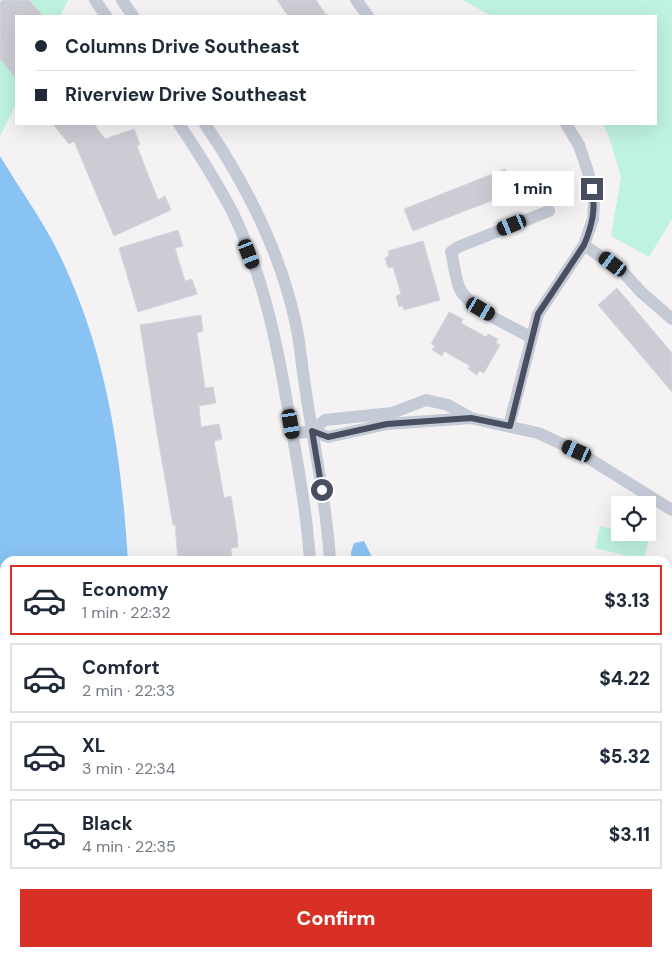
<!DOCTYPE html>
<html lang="en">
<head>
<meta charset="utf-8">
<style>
  body { margin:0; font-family:"DM Sans",sans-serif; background:#f2f2f3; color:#1f2937; height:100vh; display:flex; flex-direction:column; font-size:19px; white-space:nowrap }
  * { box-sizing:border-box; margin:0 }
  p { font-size:16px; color:#747a83 }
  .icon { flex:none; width:28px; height:28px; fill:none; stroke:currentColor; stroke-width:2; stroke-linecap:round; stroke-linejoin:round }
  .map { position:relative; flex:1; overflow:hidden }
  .sheet { position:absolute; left:0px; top:556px; width:672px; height:401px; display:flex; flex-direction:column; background:#fff; border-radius:15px 15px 0 0; box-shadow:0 5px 20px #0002 }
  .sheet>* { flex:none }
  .hud { position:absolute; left:15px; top:15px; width:642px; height:110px; border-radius:0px; box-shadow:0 5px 20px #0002; display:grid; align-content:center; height:110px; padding:0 20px; background:#fff }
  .fabs { position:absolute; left:611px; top:496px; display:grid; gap:10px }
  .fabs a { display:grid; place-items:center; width:45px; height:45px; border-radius:0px; background:#fff; box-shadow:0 5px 20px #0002; font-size:25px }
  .end { position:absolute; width:22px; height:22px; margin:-11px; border:6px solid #484f61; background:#fff; box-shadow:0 0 0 2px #fff }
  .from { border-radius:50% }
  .bubble { position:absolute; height:35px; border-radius:0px; background:#fff; box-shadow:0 5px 20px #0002; font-size:16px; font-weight:800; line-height:35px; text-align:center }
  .car { position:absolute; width:15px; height:30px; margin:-15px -8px; border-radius:6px; box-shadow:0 0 4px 1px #0007; background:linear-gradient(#222 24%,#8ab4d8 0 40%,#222 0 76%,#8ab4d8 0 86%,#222 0) }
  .hud b { display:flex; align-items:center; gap:18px; height:48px; font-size:19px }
  .hud b+b { border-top:1px solid #e0e1e3 }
  .hud i { width:12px; height:12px; background:#1f2937 }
  ul { padding:9px 0 0; list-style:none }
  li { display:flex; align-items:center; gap:15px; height:70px; margin:0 10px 8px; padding:0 10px; border:2px solid #e0e1e3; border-radius:0px }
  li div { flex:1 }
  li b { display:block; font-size:19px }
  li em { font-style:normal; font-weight:800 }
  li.active { border-color:#d93025 }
  li>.icon { width:45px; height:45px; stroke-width:1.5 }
  .action { display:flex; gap:10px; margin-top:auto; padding:10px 20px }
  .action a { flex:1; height:58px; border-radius:0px; background:#d93025; color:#fff; font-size:20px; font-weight:800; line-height:58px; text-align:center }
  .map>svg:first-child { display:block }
  .green { fill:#bff3e0 }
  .water { fill:#89c3f3 }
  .building { fill:#cccdd4; stroke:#d5d6dd }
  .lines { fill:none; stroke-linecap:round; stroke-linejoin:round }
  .street { stroke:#c5cad7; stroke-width:12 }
  .route { stroke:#484f61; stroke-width:6 }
</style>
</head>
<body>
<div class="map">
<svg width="672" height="957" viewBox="0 0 672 957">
  <rect width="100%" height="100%" fill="#f4f2f2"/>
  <path class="green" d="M0,0H68L60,16H16V104L0,136Z
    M462,0H672V219L649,257L611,236L621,177L609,137L603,124H656V16H492Z
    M600,526L620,531V532L649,537L644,560L595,548Z"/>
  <path class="water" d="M0,156C21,191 45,223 62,260C108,358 121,454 128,561H5V952L120,953V957H0Z
    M364,541L374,561H351V552L354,543Z
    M438,953V957H326V952Z"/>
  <path class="building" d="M3,0H29L43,16H16V78L0,59V3Z
    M277,0H316L327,16H288Z
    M53,124H94L105,139L134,129L140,144L137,146L158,200L165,196L171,210L114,236L74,141L69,144Z
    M505,169L514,192L413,231L404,209Z
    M178,230L183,246L175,248L185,281L192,279L197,294L138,312L119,248Z
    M423,241L440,300L404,310L403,306L399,307L396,296L401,294L393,267L388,268L385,258L389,256L388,251Z
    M617,288L672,353V392L598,305Z
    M449,312L463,319L461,323L486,337L488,334L498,339L496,343L500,345L484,373L479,371L477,375L468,369L470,366L444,351L442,356L432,350L435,346L431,344Z
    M201,315L203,331L197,333L205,388L213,387L216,403L199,406L201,427L219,424L222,439L214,441L224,498L231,496L237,533L238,547L231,548L232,561H178L175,524L173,525L157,433L140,325Z"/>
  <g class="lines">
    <path class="street" d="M95,0L106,16
      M122,0L133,16
      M356,0L368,16
      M179,124C198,152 216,181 232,211C265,278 279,353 291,426C299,471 307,516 310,561
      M205,124C248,187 284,259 298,335C302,363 305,390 310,418C318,466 327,513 330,561
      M584,245L623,272L641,292L672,319
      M532,338C513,327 467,308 459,287C455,276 454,264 451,252L458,247L549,211
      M509,426L538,314L584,245L593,219L594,202L589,175L579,145L566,124
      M312,431L325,420L392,413L426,400L448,405L471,418
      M292,434L312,431L328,437L387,424L471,418L538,433L577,451L672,510
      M672,840L668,884L670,936H672
      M278,957V952
      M298,957V952"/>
  </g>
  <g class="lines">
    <path class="route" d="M322,490L312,431L328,437L387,424L471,418L510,426L538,314L584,245C592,226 596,209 592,189"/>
  </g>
</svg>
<div class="fabs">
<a><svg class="icon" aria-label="locate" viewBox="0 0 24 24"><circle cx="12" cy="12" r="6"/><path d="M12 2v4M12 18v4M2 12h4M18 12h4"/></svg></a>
</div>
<i class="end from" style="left:322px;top:490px"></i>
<i class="end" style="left:592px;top:189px"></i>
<div class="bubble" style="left:492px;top:171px;width:82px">1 min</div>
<i class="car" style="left:512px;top:225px;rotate:248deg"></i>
<i class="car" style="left:249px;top:254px;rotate:159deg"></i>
<i class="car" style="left:613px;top:264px;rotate:307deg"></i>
<i class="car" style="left:481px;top:309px;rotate:120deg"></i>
<i class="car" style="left:291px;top:424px;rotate:170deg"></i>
<i class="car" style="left:577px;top:451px;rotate:294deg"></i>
<div class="hud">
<b><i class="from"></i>Columns Drive Southeast</b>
<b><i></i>Riverview Drive Southeast</b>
</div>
<section class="sheet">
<ul>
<li class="active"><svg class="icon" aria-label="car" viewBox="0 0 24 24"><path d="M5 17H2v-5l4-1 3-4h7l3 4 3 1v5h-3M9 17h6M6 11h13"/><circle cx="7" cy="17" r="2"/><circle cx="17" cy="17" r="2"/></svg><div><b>Economy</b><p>1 min · 22:32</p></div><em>$3.13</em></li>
<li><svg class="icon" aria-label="car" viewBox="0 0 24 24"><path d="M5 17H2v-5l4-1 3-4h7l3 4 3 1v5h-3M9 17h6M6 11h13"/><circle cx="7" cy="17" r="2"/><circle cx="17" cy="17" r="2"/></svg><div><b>Comfort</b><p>2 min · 22:33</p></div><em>$4.22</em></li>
<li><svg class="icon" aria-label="car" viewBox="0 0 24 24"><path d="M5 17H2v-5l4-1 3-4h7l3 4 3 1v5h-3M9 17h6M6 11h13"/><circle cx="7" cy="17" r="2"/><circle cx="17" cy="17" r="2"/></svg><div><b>XL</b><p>3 min · 22:34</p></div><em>$5.32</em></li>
<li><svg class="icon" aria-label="car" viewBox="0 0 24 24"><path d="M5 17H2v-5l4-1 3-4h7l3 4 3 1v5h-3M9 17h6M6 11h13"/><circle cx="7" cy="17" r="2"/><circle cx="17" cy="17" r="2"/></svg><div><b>Black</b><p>4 min · 22:35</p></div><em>$3.11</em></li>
</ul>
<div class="action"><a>Confirm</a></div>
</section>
</div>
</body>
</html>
